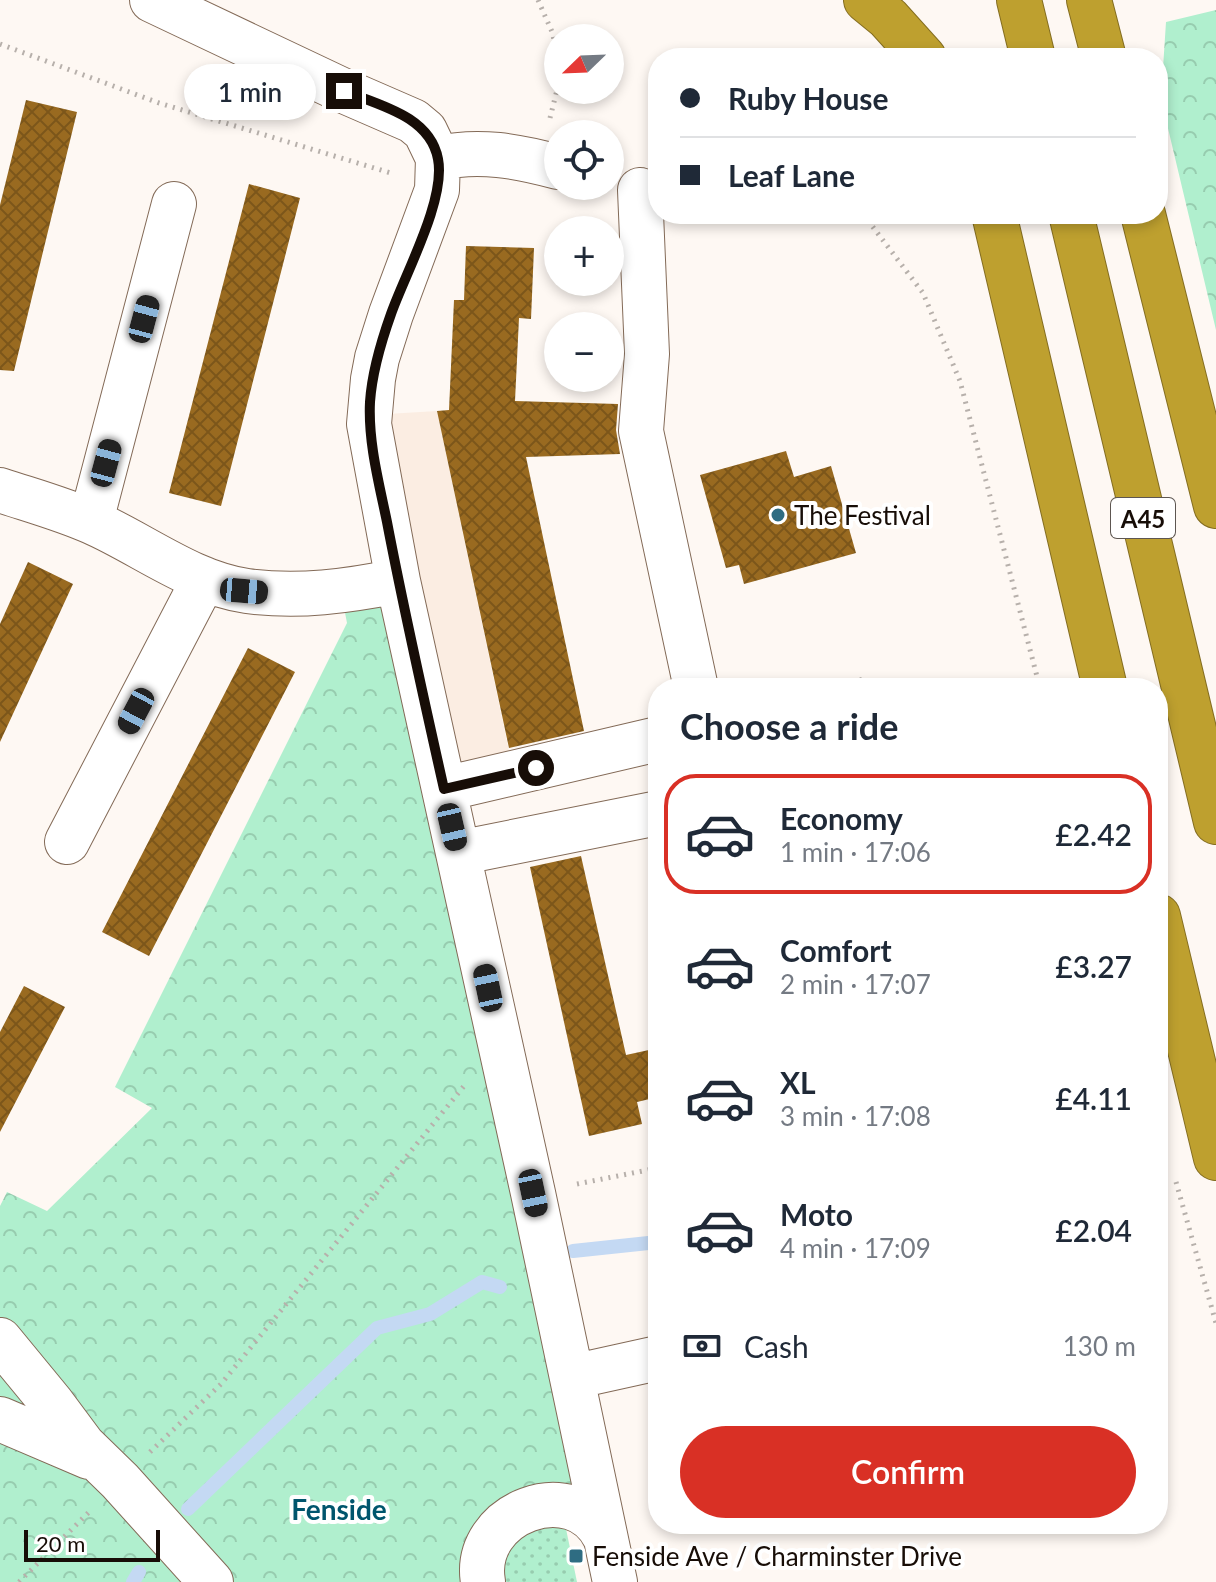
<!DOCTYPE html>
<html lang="en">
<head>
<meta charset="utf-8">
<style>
  body { margin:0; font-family:Lato,sans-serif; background:#f6f6f7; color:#1f2937; height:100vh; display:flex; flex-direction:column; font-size:30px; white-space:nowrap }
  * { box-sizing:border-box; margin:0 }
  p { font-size:26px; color:#747a83 }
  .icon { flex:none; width:44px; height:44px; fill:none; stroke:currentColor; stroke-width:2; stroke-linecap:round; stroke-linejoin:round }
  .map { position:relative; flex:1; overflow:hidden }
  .drawer { position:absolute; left:648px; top:678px; width:520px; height:856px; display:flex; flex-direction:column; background:#fff; border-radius:32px; box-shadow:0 4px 12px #0003 }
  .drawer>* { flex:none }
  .hud { position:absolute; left:648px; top:48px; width:520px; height:176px; border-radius:32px; box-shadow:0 4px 12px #0003; display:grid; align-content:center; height:176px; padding:0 32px; background:#fff }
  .needle { width:52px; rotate:247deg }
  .fabs { position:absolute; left:544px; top:24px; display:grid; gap:16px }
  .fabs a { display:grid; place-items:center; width:80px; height:80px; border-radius:50%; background:#fff; box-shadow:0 4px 12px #0003; font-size:40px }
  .scale { position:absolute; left:24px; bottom:20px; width:136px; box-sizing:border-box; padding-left:8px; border:4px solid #170d07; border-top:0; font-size:22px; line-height:28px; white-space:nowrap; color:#170d07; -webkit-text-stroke:6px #fff; paint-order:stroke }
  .end { position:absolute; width:36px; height:36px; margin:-18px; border:10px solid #170d07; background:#fff; box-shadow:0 0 0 4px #fff }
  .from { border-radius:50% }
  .bubble { position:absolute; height:56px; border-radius:28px; background:#fff; box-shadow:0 4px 12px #0003; font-size:26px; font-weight:600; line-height:56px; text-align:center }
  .car { position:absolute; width:24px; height:48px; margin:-24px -12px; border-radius:10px; box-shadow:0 0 6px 2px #0007; background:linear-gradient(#222 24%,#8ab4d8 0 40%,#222 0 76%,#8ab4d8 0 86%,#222 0) }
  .hud b { display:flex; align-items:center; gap:28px; height:76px; font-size:30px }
  .hud b+b { border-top:2px solid #e0e1e3 }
  .hud i { width:20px; height:20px; background:#1f2937 }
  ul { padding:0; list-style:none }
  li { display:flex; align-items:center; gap:24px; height:120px; margin:0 16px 12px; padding:0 16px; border:4px solid transparent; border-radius:32px }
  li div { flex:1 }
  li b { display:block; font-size:30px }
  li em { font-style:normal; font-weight:600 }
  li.on { border-color:#d93025 }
  li>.icon { width:72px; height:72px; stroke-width:1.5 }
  h2 { padding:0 32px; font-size:36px; line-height:96px }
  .pay { display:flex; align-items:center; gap:20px; height:88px; padding:0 32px; font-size:30px }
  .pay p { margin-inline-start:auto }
  .action { display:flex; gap:16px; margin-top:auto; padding:16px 32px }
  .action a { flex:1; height:92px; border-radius:48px; background:#d93025; color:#fff; font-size:32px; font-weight:600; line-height:92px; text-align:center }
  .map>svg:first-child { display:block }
  .built { fill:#fbede2 }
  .grass { fill:url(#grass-dots) }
  .forest { fill:url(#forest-crowns) }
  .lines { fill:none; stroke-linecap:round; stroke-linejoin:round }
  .stream { stroke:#c4d9f3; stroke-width:14 }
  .building { fill:url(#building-cross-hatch) }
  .minor-casing { stroke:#836a57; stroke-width:46 }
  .highway-casing { stroke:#846d21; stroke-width:46 }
  .path { stroke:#b7b0ab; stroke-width:5; stroke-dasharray:2 6; stroke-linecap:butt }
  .minor { stroke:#fff; stroke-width:44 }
  .highway { stroke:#bea02f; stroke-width:44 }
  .route { stroke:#170d07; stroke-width:10 }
  .poi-dot { fill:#2e6c82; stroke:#fff; stroke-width:3 }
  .labels { text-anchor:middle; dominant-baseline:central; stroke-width:8; stroke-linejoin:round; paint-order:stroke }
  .shield { fill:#fff; stroke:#5d5651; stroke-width:2 }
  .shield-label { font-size:24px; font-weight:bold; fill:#170d07 }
  .poi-label { font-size:26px; fill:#170d07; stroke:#fff; text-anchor:start }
  .neighbourhood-label { font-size:28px; font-weight:bold; fill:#00556d; stroke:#fff }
</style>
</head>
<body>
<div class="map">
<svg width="1216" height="1582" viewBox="0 0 1216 1582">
  <defs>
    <pattern id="grass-dots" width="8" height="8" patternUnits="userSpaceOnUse" patternTransform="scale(2)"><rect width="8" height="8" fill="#b0efce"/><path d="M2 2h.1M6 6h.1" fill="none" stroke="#97ccaf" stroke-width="1.8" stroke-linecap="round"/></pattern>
    <pattern id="forest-crowns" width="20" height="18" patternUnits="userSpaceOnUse" patternTransform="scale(2)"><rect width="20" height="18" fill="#b0efce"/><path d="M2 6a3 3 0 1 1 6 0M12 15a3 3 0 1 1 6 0" fill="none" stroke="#97ccaf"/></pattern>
    <pattern id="building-cross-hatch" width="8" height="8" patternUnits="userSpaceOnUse" patternTransform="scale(2)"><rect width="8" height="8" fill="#996a20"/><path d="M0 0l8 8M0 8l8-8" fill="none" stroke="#7c561a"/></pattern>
  </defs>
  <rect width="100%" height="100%" fill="#fef8f3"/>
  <path class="built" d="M437,411L509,751L455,764L387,414Z"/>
  <path class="grass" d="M565,1524L577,1582H502L503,1553L522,1530Z"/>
  <path class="forest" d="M1216,10V330L1161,99L1166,22Z
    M398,581L605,1537L536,1507L483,1582H0V1206L7,1192L47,1211L152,1108L115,1087L347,623L341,592Z"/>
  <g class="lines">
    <path class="stream" d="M573,1251L658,1242
      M188,1509L377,1328L430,1314L482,1282L500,1287
      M133,1582L139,1572"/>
  </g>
  <path class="building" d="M26,100L77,112L14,371L0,370V205Z
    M249,184L300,198L221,506L169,493Z
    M466,246L534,248L531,319L519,318L515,401L618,404L616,430L620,454L526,457L584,731L509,748L437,411L449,410L454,300H464Z
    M786,451L794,477L831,466L856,553L744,584L739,565L726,568L700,475Z
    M28,562L73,584L0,742V624Z
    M248,648L295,672L149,956L102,932Z
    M581,856L626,1055L658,1048V1097L637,1102L642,1124L589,1136L530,867Z
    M24,986L65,1007L0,1132V1032Z"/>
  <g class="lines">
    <g class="minor-casing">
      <path id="minor" d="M152,0L344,91L413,121L425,131L438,158L437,190L391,314L377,358L373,379L369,424L398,581L533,1193L615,1582
        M438,158C480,149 517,156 558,167
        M640,190L647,354L641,431L696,688
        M0,490C30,500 63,509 92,522C142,544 191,583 247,591C299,598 348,591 398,581
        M91,521L174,204
        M444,789L658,739
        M67,842L204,579
        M458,853L658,813
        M0,1340L51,1402L83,1445L120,1481L211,1582
        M572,1377L658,1358
        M0,1419L89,1457
        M483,1582C471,1512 574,1474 605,1537"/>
    </g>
    <g class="highway-casing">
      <path id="highway" d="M866,0L888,18L924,58
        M1019,0L1033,58
        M1089,0L1104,58
        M994,214L1105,688
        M1071,214L1216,822
        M1143,214L1216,506
        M1158,916L1216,1158"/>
    </g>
    <path class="path" d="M538,0L553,34L558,73
      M0,44L159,103L394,174
      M550,118L558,86
      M863,214L923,293L960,381L1040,688
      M829,688L864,679
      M1176,1182L1216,1323
      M577,1184L658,1168
      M150,1452L221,1384L464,1086
      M19,1582L89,1512"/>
    <use href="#minor" class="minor"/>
    <use href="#highway" class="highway"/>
  </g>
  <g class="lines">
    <path class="route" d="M344,91C379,105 430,116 438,159C446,200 405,274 391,314C381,342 372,372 370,402C368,442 379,483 387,522C404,611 424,700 444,789L536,768"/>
  </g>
  <g class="poi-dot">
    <circle cx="778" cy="515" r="8"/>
    <rect x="568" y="1548" width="16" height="16" rx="4"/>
  </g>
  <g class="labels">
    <rect class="shield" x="1111" y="498" width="64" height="40" rx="6"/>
    <g class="shield-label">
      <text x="1143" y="518">A45</text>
    </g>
    <g class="poi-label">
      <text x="794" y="515">The Festival</text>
      <text x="592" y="1556">Fenside Ave / Charminster Drive</text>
    </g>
    <g class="neighbourhood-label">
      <text x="339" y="1509">Fenside</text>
    </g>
  </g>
</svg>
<div class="fabs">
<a><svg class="needle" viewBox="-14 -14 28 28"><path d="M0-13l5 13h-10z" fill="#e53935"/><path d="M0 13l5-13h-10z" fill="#747a83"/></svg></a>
<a><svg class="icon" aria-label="locate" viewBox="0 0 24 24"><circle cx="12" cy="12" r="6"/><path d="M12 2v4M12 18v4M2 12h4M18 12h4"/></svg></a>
<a>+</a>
<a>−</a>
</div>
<div class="scale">20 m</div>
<i class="end from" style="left:536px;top:768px"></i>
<i class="end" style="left:344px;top:91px"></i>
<div class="bubble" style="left:184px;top:64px;width:132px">1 min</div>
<i class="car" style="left:144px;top:319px;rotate:15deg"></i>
<i class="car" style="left:106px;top:463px;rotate:15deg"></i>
<i class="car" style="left:244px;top:591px;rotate:95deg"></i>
<i class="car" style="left:136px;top:711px;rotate:208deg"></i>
<i class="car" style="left:452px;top:827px;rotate:167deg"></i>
<i class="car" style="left:488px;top:988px;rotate:348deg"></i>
<i class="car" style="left:533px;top:1193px;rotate:168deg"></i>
<div class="hud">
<b><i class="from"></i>Ruby House</b>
<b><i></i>Leaf Lane</b>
</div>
<section class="drawer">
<h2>Choose a ride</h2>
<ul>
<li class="on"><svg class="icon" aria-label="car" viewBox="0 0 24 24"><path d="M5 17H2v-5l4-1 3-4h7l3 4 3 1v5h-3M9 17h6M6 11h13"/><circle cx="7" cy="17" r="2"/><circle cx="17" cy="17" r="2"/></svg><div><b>Economy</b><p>1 min · 17:06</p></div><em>£2.42</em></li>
<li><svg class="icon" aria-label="car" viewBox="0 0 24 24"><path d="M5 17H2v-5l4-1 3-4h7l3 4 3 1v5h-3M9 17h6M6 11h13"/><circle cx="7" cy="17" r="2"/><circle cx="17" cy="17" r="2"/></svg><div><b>Comfort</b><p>2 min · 17:07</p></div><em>£3.27</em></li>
<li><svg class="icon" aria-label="car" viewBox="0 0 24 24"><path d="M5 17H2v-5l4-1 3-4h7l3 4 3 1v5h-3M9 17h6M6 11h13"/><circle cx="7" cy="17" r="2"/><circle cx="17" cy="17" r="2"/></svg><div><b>XL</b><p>3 min · 17:08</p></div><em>£4.11</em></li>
<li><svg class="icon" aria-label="car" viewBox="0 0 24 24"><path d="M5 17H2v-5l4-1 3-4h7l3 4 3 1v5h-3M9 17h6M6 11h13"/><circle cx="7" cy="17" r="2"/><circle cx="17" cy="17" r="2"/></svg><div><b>Moto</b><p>4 min · 17:09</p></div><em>£2.04</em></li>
</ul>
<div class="pay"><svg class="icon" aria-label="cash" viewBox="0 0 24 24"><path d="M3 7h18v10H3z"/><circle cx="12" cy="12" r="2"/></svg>Cash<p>130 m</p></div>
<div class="action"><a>Confirm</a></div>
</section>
</div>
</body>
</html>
